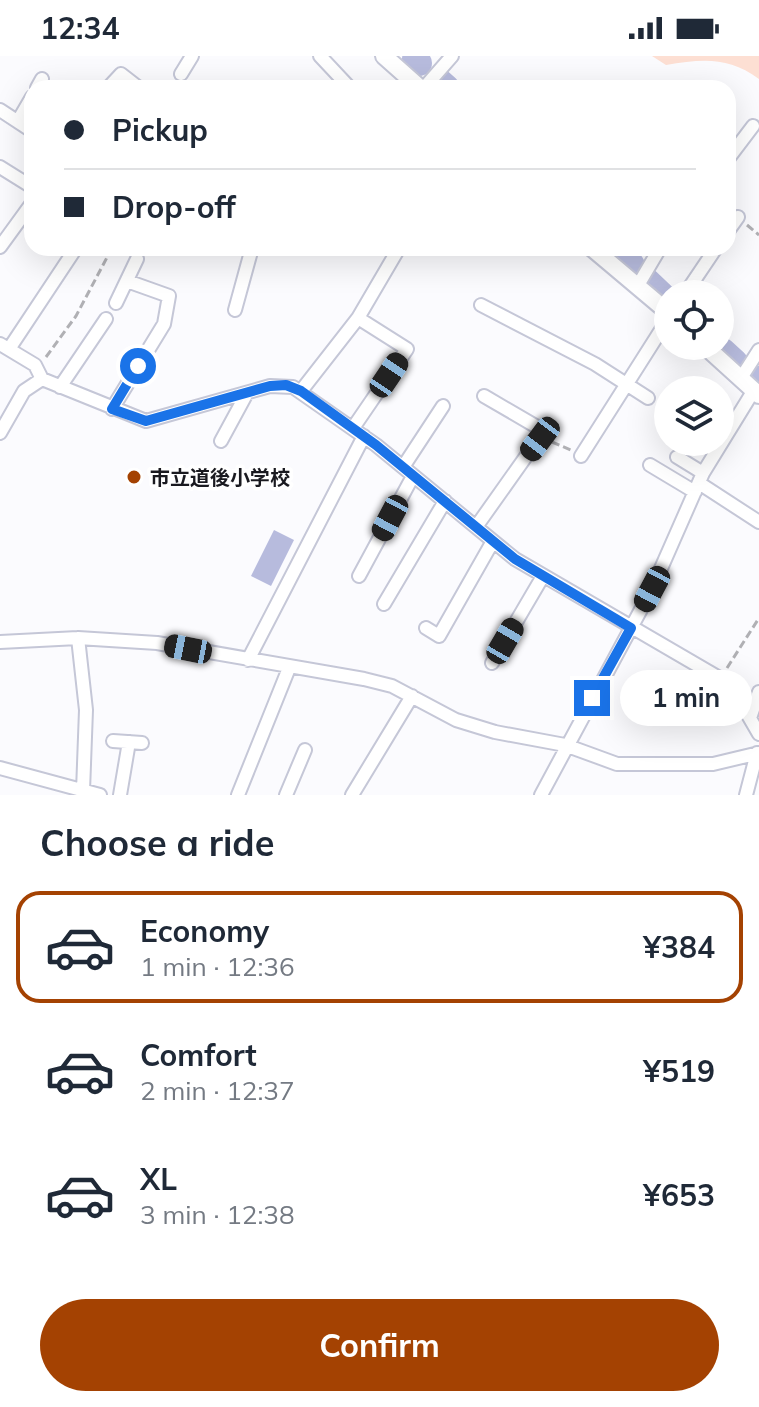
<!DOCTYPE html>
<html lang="en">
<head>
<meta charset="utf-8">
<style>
  body { margin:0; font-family:Mulish,"Noto Sans JP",sans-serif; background:#f2f2f3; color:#1f2937; height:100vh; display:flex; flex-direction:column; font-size:30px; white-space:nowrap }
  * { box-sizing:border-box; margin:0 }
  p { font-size:26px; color:#747a83 }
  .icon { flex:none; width:44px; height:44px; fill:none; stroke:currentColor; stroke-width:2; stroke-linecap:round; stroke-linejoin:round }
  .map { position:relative; height:739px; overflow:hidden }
  .details { display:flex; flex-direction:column; background:#fff; flex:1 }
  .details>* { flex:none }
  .hud { position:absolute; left:24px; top:24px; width:712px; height:176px; border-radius:24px; box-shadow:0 8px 32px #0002; display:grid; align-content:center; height:176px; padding:0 40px; background:#fff }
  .buttons { position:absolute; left:654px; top:224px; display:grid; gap:16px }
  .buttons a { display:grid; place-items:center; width:80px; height:80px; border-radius:50%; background:#fff; box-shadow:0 8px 32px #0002; font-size:40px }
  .end { position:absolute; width:36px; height:36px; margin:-18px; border:10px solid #1a73e8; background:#fff; box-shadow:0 0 0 4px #fff }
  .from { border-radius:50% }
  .bubble { position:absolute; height:56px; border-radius:28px; background:#fff; box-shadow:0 8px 32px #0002; font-size:26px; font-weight:700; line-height:56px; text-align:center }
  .car { position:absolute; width:24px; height:48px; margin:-24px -12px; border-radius:10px; box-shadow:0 0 6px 2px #0007; background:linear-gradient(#222 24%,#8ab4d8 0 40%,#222 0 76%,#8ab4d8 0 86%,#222 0) }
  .hud b { display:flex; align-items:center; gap:28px; height:76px; font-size:30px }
  .hud b+b { border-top:2px solid #e0e1e3 }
  .hud i { width:20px; height:20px; background:#1f2937 }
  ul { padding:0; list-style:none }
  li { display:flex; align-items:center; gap:24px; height:112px; margin:0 16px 12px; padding:0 24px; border:4px solid transparent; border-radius:24px }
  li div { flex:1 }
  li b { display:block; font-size:30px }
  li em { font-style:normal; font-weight:700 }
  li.selected { border-color:#a44202 }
  li>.icon { width:72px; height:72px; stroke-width:1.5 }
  h2 { padding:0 40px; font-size:36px; line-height:96px }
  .primary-button { display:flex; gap:16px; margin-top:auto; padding:16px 40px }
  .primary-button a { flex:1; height:92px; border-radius:48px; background:#a44202; color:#fff; font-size:32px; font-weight:700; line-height:92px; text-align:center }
  .status { display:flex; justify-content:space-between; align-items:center; height:56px; padding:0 40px; background:#fff; direction:ltr }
  .status svg { height:22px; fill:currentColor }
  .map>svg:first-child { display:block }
  .green { fill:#fddfd3 }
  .water { fill:#b7bbdd }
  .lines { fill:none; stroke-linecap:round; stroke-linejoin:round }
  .river { stroke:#b7bbdd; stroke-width:26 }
  .street-casing { stroke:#c5c7d7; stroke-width:16 }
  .secondary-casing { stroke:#c5c7d7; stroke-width:20 }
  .path { stroke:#b0b0b4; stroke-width:3; stroke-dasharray:8 4; stroke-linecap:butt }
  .street { stroke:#fff; stroke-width:12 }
  .secondary { stroke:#fff; stroke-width:16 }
  .route { stroke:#1a73e8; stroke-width:10 }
  .poi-dot { fill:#a44202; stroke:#fff; stroke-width:3 }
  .labels { text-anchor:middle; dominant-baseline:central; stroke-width:7; stroke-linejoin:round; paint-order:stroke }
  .poi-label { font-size:20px; font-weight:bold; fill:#1a1a20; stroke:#fff; text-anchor:start }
</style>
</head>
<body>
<div class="status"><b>12:34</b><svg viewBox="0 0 49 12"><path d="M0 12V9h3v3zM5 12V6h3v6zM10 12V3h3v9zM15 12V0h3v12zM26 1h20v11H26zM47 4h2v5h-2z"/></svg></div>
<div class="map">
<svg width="759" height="739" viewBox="0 0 759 739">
  <rect width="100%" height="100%" fill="#fbfbfe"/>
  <path class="green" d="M652,0H759V23C728,0 702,3 666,9Z"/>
  <path class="water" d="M274,474L294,484L271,530L251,520Z"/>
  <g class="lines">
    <path class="river" d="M415,3L419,7
      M438,24L447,32
      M618,192L632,209
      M645,223L666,243
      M723,295L735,306
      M752,321L759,327"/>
    <g class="street-casing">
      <path id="street" d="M320,0L350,32
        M181,18L192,0
        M37,32L42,23
        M108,32L121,18L139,32
        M424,32L452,0
        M0,54L32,75
        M18,65L32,41
        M728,103L753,70
        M0,111L32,131
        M728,175L738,161
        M0,191L32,147
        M637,231L660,192
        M685,238L716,192
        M116,247L137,203
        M481,249L595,308L648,342
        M235,254L252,192
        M0,288L35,309L42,323L146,365L270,330L293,331L376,389L515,503L721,623L741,647L759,678
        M9,293L76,192
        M741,322L759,294
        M60,331L106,263
        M301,335L358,262L399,192
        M112,353L164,268L169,240L127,225
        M353,372L407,293L358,262
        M0,377L24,335L42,323
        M221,385L247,337
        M581,400L668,263
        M677,401L703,417
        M650,409L695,436
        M403,411L443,350
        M699,427L759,466
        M476,471L544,375L484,340
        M359,520L413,420
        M384,548L445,445
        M426,572L439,580L493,485
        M78,582L86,654L83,735
        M0,586L78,582L157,587L364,623L392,630L456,664L495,676L565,689L617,708H713L759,697
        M248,604L364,380
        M492,607L543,520
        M750,662L759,636
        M113,685L142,687
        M0,712L100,739
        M120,739L129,686
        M238,739L289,612
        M286,739L305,694
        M352,739L412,640
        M541,739L652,533L703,417L754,334
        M746,739L757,697"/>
    </g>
    <g class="secondary-casing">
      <path id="secondary" d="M384,0L420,32
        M592,192L668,256
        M705,290L759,339"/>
    </g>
    <path class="path" d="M747,169L759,179
      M46,301L76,260L112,192
      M552,386L571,394
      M727,612L759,562"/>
    <use href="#street" class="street"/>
    <use href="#secondary" class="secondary"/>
  </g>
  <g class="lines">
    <path class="route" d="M138,310L112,353L146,365L270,330L286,329L301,335L376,389L515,503L631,572L592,642"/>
  </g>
  <circle class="poi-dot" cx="134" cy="421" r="8"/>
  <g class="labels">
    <g class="poi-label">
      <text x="150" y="421">市立道後小学校</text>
    </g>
  </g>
</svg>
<div class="buttons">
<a><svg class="icon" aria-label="locate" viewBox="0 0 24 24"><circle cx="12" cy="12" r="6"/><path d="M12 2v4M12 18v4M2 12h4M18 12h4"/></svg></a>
<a><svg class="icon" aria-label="layers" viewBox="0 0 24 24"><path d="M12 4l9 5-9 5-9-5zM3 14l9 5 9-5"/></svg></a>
</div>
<i class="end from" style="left:138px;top:310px"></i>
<i class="end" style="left:592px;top:642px"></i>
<div class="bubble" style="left:620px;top:614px;width:132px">1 min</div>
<i class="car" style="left:389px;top:319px;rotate:34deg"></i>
<i class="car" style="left:540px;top:383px;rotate:217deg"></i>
<i class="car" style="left:390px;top:462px;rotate:208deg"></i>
<i class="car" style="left:652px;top:533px;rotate:208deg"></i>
<i class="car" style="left:505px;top:585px;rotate:30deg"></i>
<i class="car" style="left:188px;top:593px;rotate:281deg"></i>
<div class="hud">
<b><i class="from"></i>Pickup</b>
<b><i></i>Drop-off</b>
</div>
</div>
<section class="details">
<h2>Choose a ride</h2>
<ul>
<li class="selected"><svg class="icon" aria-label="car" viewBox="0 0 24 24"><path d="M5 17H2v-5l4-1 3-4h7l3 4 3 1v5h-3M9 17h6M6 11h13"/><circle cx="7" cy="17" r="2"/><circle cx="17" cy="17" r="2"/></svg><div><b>Economy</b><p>1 min · 12:36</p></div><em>¥384</em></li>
<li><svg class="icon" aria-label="car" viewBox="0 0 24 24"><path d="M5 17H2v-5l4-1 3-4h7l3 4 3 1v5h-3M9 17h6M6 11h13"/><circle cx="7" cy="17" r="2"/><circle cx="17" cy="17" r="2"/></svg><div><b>Comfort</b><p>2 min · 12:37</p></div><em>¥519</em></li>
<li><svg class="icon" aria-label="car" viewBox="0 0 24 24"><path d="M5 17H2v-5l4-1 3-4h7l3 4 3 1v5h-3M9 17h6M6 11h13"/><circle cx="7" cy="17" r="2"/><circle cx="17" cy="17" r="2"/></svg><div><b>XL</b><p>3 min · 12:38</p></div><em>¥653</em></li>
</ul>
<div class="primary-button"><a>Confirm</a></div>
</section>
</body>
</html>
